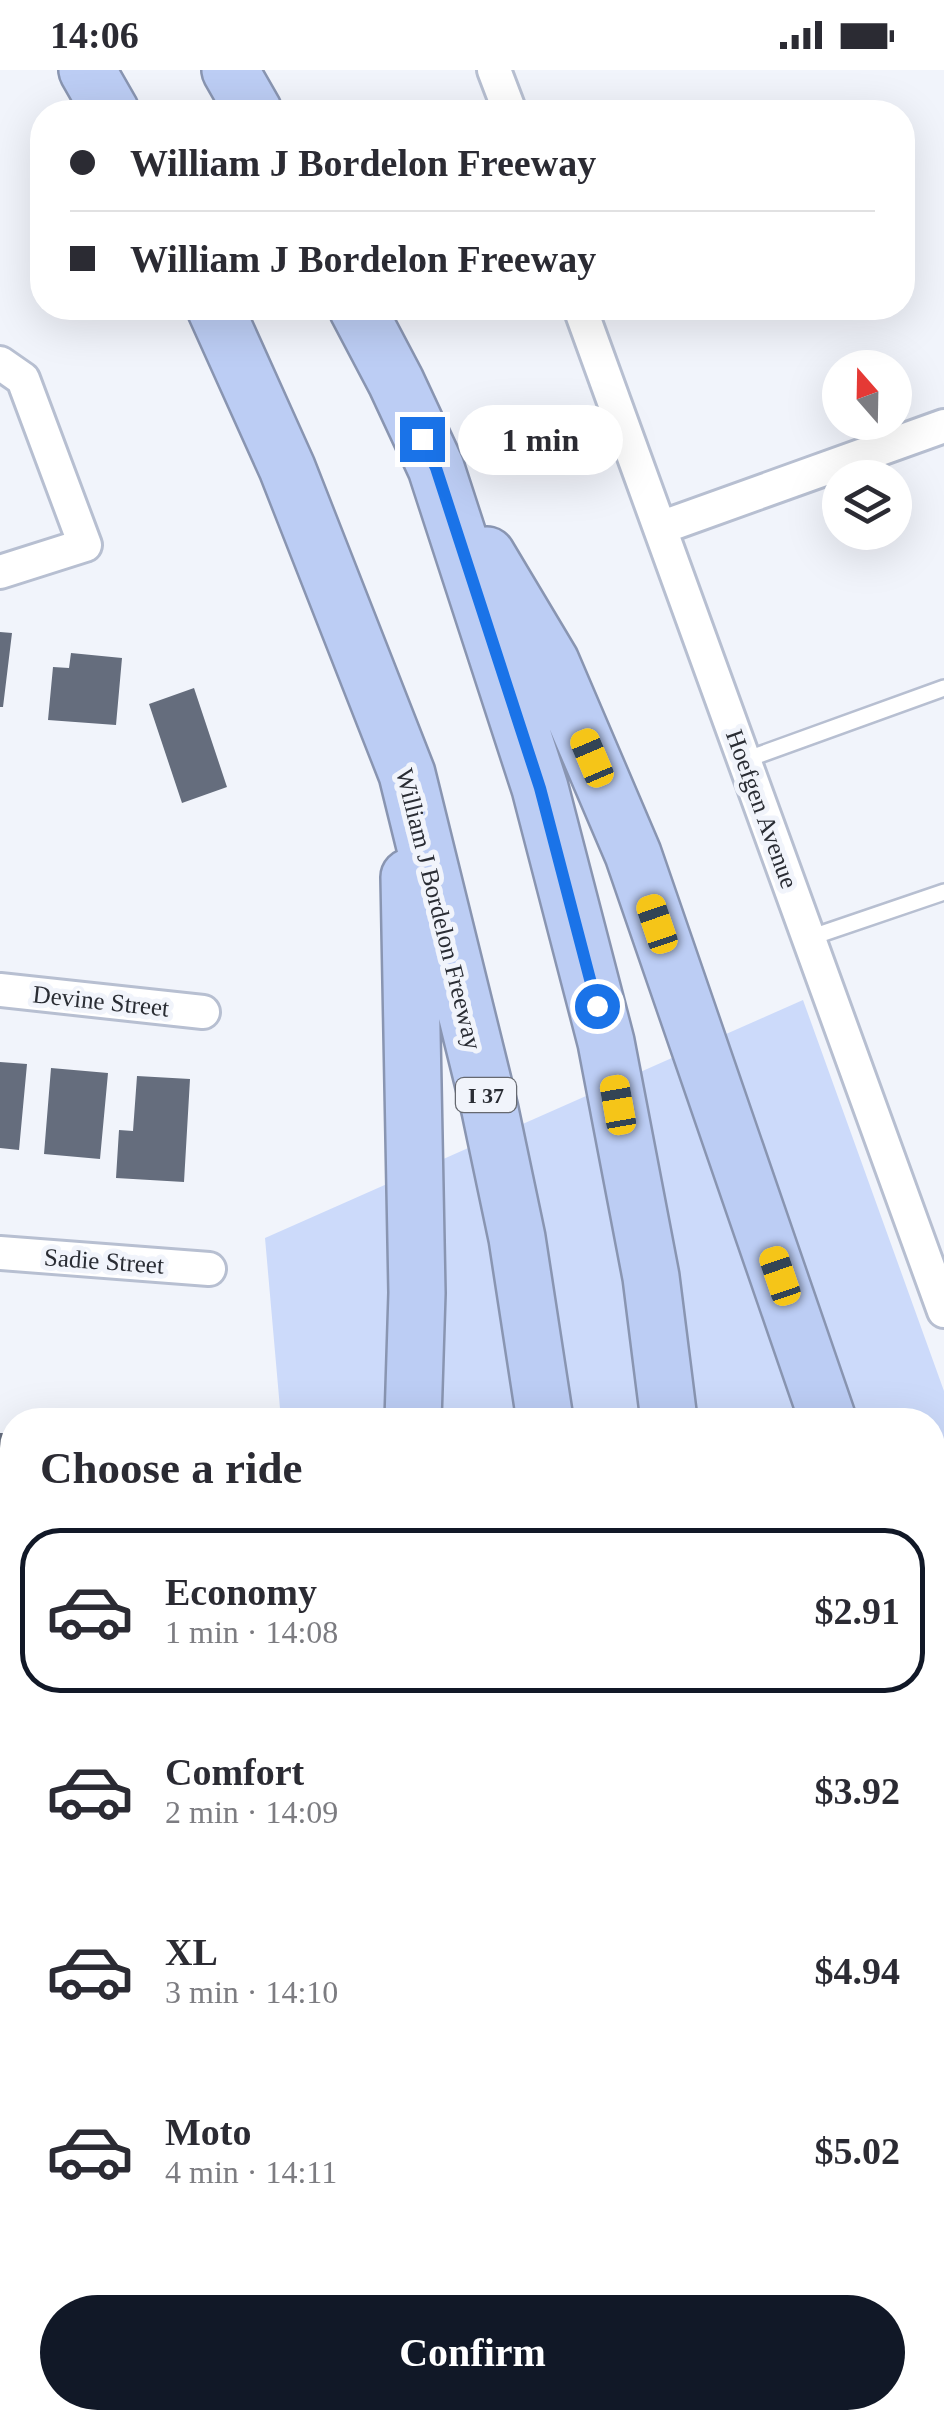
<!DOCTYPE html>
<html lang="en">
<head>
<meta charset="utf-8">
<style>
  body { margin:0; font-family:"Times New Roman",serif; background:#f2f2f3; color:#2b2b33; height:100vh; display:flex; flex-direction:column; font-size:38px; white-space:nowrap }
  * { box-sizing:border-box; margin:0 }
  p { font-size:32px; color:#7c7c81 }
  .icon { flex:none; width:55px; height:55px; fill:none; stroke:currentColor; stroke-width:2; stroke-linecap:round; stroke-linejoin:round }
  .map { position:relative; flex:1; overflow:hidden }
  .side { position:absolute; left:0px; top:1338px; width:945px; height:1022px; display:flex; flex-direction:column; background:#fff; border-radius:40px 40px 0 0; box-shadow:0 10px 40px #0002 }
  .side>* { flex:none }
  .top-card { position:absolute; left:30px; top:30px; width:885px; height:220px; border-radius:40px; box-shadow:0 10px 40px #0002; display:grid; align-content:center; height:220px; padding:0 40px; background:#fff }
  .needle { width:65px; rotate:340deg }
  .controls { position:absolute; left:822px; top:280px; display:grid; gap:20px }
  .controls a { display:grid; place-items:center; width:90px; height:90px; border-radius:50%; background:#fff; box-shadow:0 10px 40px #0002; font-size:50px }
  .end { position:absolute; width:45px; height:45px; margin:-22px; border:12px solid #1a73e8; background:#fff; box-shadow:0 0 0 5px #fff }
  .from { border-radius:50% }
  .bubble { position:absolute; height:70px; border-radius:35px; background:#fff; box-shadow:0 10px 40px #0002; font-size:32px; font-weight:700; line-height:70px; text-align:center }
  .car { position:absolute; width:30px; height:60px; margin:-30px -15px; border-radius:12px; box-shadow:0 0 8px 2px #0007; background:linear-gradient(#f5c518 24%,#345 0 40%,#f5c518 0 76%,#345 0 86%,#f5c518 0) }
  .top-card b { display:flex; align-items:center; gap:35px; height:95px; font-size:38px }
  .top-card b+b { border-top:2px solid #e1e1e2 }
  .top-card i { width:25px; height:25px; background:#2b2b33 }
  ul { padding:0; list-style:none }
  li { display:flex; align-items:center; gap:30px; height:165px; margin:0 20px 15px; padding:0 20px; border:5px solid transparent; border-radius:40px }
  li div { flex:1 }
  li b { display:block; font-size:38px }
  li em { font-style:normal; font-weight:700 }
  li.on { border-color:#111827 }
  li>.icon { width:90px; height:90px; stroke-width:1.5 }
  h2 { padding:0 40px; font-size:45px; line-height:120px }
  .action { display:flex; gap:20px; margin-top:auto; padding:20px 40px }
  .action a { flex:1; height:115px; border-radius:60px; background:#111827; color:#fff; font-size:40px; font-weight:700; line-height:115px; text-align:center }
  .status { display:flex; justify-content:space-between; align-items:center; height:70px; padding:0 50px; background:#fff; direction:ltr }
  .status svg { height:28px; fill:currentColor }
  .map>svg:first-child { display:block }
  .green { fill:#ccdafa }
  .building { fill:#656d7d }
  .lines { fill:none; stroke-linecap:round; stroke-linejoin:round }
  .lane-casing { stroke:#b7bfd1; stroke-width:20 }
  .street-casing { stroke:#b7bfd1; stroke-width:38 }
  .secondary-casing { stroke:#b7bfd1; stroke-width:50 }
  .highway-casing { stroke:#8995b1; stroke-width:60 }
  .lane { stroke:#fff; stroke-width:15 }
  .street { stroke:#fff; stroke-width:32 }
  .secondary { stroke:#ebf0fc; stroke-width:45 }
  .highway { stroke:#bccdf4; stroke-width:55 }
  .route { stroke:#1a73e8; stroke-width:12 }
  .labels { text-anchor:middle; dominant-baseline:central; stroke-width:10; stroke-linejoin:round; paint-order:stroke }
  .shield { fill:#f1f4fb; stroke:#666970; stroke-width:2.5 }
  .shield-label { font-size:22px; font-weight:bold; fill:#2a2d34 }
  .street-label { font-size:25px; fill:#2a2d34; stroke:#f1f4fb }
</style>
</head>
<body>
<div class="status"><b>14:06</b><svg viewBox="0 0 49 12"><path d="M0 12V9h3v3zM5 12V6h3v6zM10 12V3h3v9zM15 12V0h3v12zM26 1h20v11H26zM47 4h2v5h-2z"/></svg></div>
<div class="map">
<svg width="944" height="2359" viewBox="0 0 944 2359">
  <rect width="100%" height="100%" fill="#f1f4fb"/>
  <path class="green" d="M803,930L944,1321V2008L933,2012L932,1350H281L265,1168Z
    M933,2035L944,2112V2359H312L313,2348H932Z"/>
  <path class="building" d="M0,562L12,563L3,637H0Z
    M71,583L122,588L116,655L48,650L53,597L69,598Z
    M194,618L227,717L182,733L149,634Z
    M0,992L27,994L19,1080L0,1078Z
    M51,998L108,1003L100,1089L44,1084Z
    M137,1006L190,1009L184,1112L116,1108L119,1060L133,1061Z
    M0,1363H12V1425H3L6,1472H0Z
    M12,1619V1732H0V1620Z
    M12,1928V2057H0V1929Z
    M5,2214H12V2284H10Z"/>
  <g class="lines">
    <g class="lane-casing">
      <path id="lane" d="M745,690L944,618
        M809,868L944,822
        M270,2355V2359"/>
    </g>
    <g class="street-casing">
      <path id="street" d="M494,0L510,42
        M580,238L944,1241
        M0,293L23,309L85,475L0,502
        M660,458L944,356
        M0,920L203,942
        M0,1183L209,1199
        M0,1536L12,1537"/>
    </g>
    <g class="secondary-casing">
      <path id="secondary" d="M932,2057L944,2054
        M932,2097L944,2105
        M0,2132L12,2133
        M469,2348L470,2359"/>
    </g>
    <g class="highway-casing">
      <path id="highway" d="M87,0L111,42
        M230,0L254,42
        M215,238L287,398L407,704L490,1040L517,1168L545,1350
        M357,238L396,312L436,398L540,718L606,972L651,1207L669,1350
        M487,485L551,592L633,784L828,1350
        M409,807L417,1223L413,1350
        M932,1704L944,1760
        M687,2348L688,2359
        M803,2348L805,2359"/>
    </g>
    <use href="#lane" class="lane"/>
    <use href="#street" class="street"/>
    <use href="#secondary" class="secondary"/>
    <use href="#highway" class="highway"/>
  </g>
  <g class="lines">
    <path class="route" d="M422,369L436,398L540,718L597,936"/>
  </g>
  <g class="labels">
    <rect class="shield" x="456" y="1008" width="60" height="34" rx="8"/>
    <g class="shield-label">
      <text x="486" y="1025">I 37</text>
    </g>
    <g class="street-label">
      <text transform="translate(762 739) rotate(70)">Hoefgen Avenue</text>
      <text transform="translate(439 839) rotate(76)">William J Bordelon Freeway</text>
      <text transform="translate(101 931) rotate(6)">Devine Street</text>
      <text transform="translate(104 1191) rotate(4)">Sadie Street</text>
    </g>
  </g>
</svg>
<div class="controls">
<a><svg class="needle" viewBox="-14 -14 28 28"><path d="M0-13l5 13h-10z" fill="#e53935"/><path d="M0 13l5-13h-10z" fill="#7c7c81"/></svg></a>
<a><svg class="icon" aria-label="layers" viewBox="0 0 24 24"><path d="M12 4l9 5-9 5-9-5zM3 14l9 5 9-5"/></svg></a>
</div>
<i class="end from" style="left:597px;top:936px"></i>
<i class="end" style="left:422px;top:369px"></i>
<div class="bubble" style="left:458px;top:335px;width:165px">1 min</div>
<i class="car" style="left:592px;top:688px;rotate:337deg"></i>
<i class="car" style="left:657px;top:854px;rotate:341deg"></i>
<i class="car" style="left:618px;top:1035px;rotate:350deg"></i>
<i class="car" style="left:780px;top:1206px;rotate:341deg"></i>
<div class="top-card">
<b><i class="from"></i>William J Bordelon Freeway</b>
<b><i></i>William J Bordelon Freeway</b>
</div>
<section class="side">
<h2>Choose a ride</h2>
<ul>
<li class="on"><svg class="icon" aria-label="car" viewBox="0 0 24 24"><path d="M5 17H2v-5l4-1 3-4h7l3 4 3 1v5h-3M9 17h6M6 11h13"/><circle cx="7" cy="17" r="2"/><circle cx="17" cy="17" r="2"/></svg><div><b>Economy</b><p>1 min · 14:08</p></div><em>$2.91</em></li>
<li><svg class="icon" aria-label="car" viewBox="0 0 24 24"><path d="M5 17H2v-5l4-1 3-4h7l3 4 3 1v5h-3M9 17h6M6 11h13"/><circle cx="7" cy="17" r="2"/><circle cx="17" cy="17" r="2"/></svg><div><b>Comfort</b><p>2 min · 14:09</p></div><em>$3.92</em></li>
<li><svg class="icon" aria-label="car" viewBox="0 0 24 24"><path d="M5 17H2v-5l4-1 3-4h7l3 4 3 1v5h-3M9 17h6M6 11h13"/><circle cx="7" cy="17" r="2"/><circle cx="17" cy="17" r="2"/></svg><div><b>XL</b><p>3 min · 14:10</p></div><em>$4.94</em></li>
<li><svg class="icon" aria-label="car" viewBox="0 0 24 24"><path d="M5 17H2v-5l4-1 3-4h7l3 4 3 1v5h-3M9 17h6M6 11h13"/><circle cx="7" cy="17" r="2"/><circle cx="17" cy="17" r="2"/></svg><div><b>Moto</b><p>4 min · 14:11</p></div><em>$5.02</em></li>
</ul>
<div class="action"><a>Confirm</a></div>
</section>
</div>
</body>
</html>
